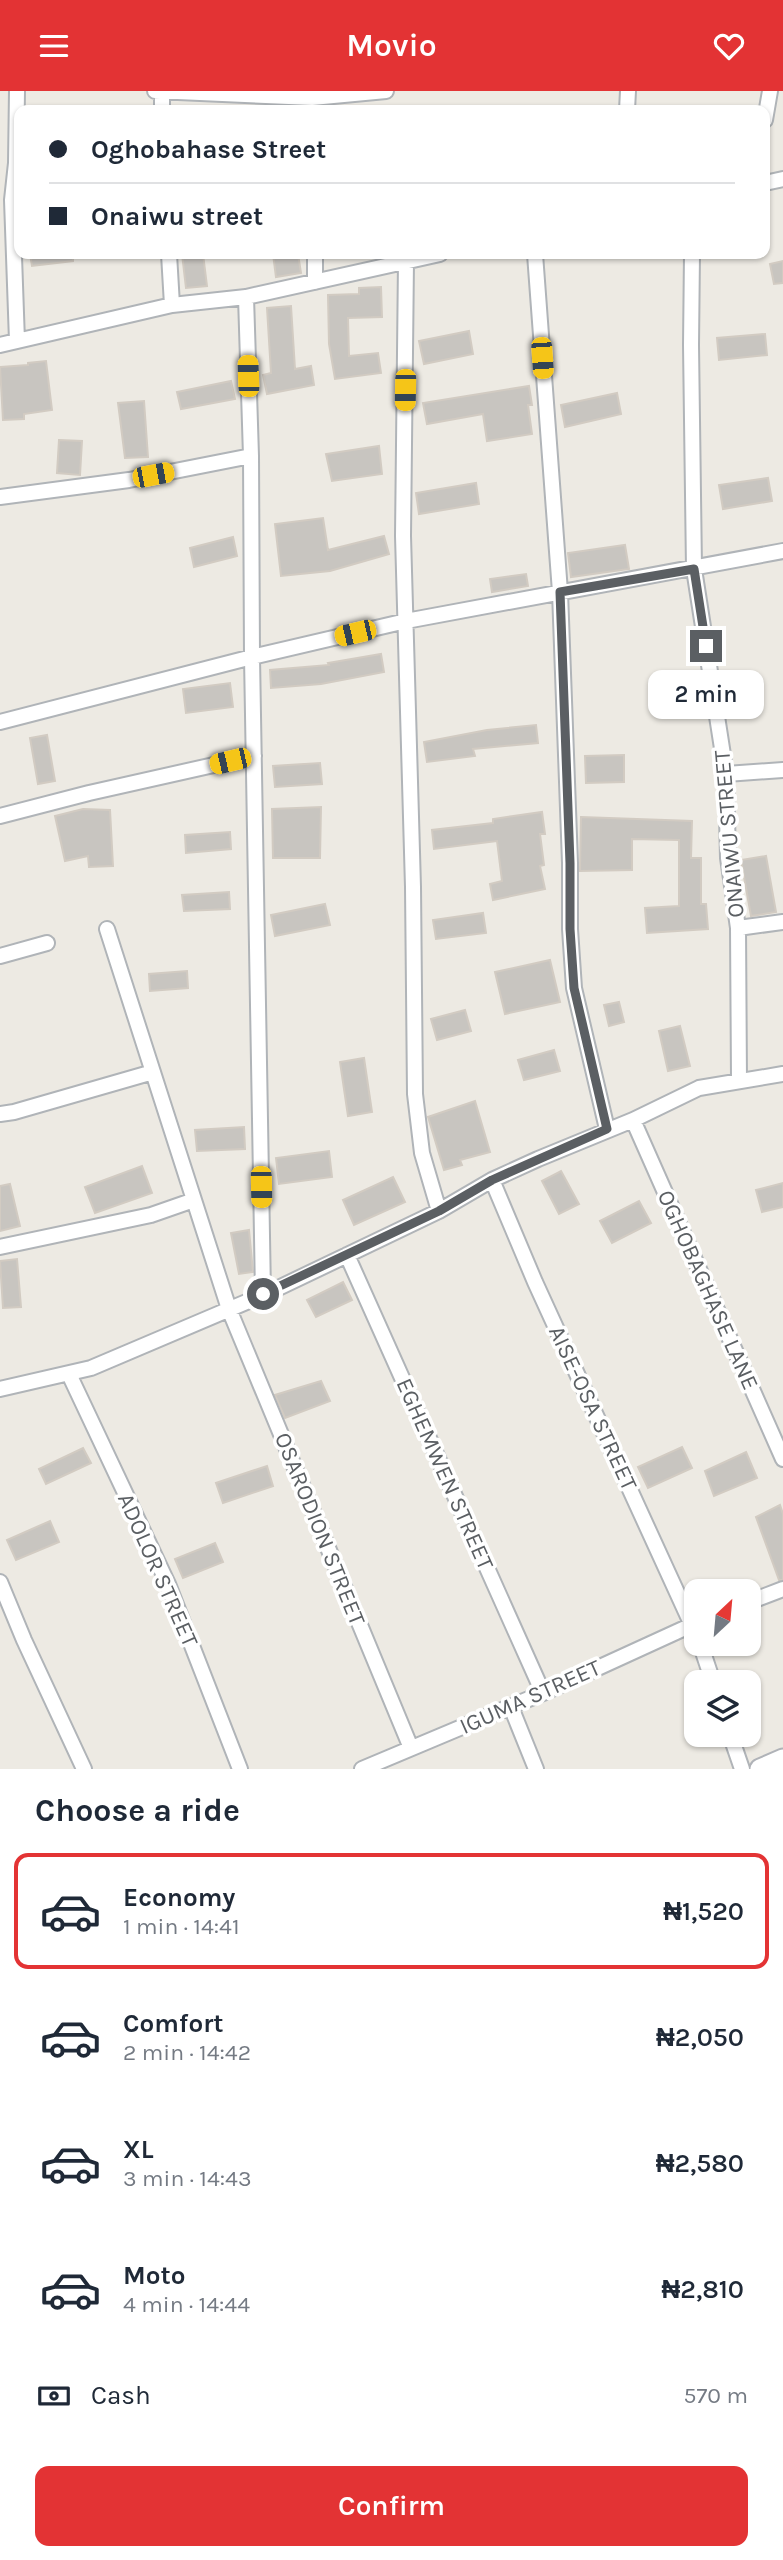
<!DOCTYPE html>
<html lang="en">
<head>
<meta charset="utf-8">
<style>
  body { margin:0; font-family:Karla,sans-serif; background:#f2f2f3; color:#1f2937; height:100vh; display:flex; flex-direction:column; font-size:26px; white-space:nowrap }
  * { box-sizing:border-box; margin:0 }
  p { font-size:23px; color:#747a83 }
  .icon { flex:none; width:38px; height:38px; fill:none; stroke:currentColor; stroke-width:2; stroke-linecap:round; stroke-linejoin:round }
  .map { position:relative; height:1678px; overflow:hidden }
  .side { display:flex; flex-direction:column; background:#fff; flex:1 }
  .side>* { flex:none }
  .guide { position:absolute; left:14px; top:14px; width:756px; height:154px; border-radius:14px; box-shadow:0 2px 5px #0004; display:grid; align-content:center; height:154px; padding:0 35px; background:#fff }
  .needle { width:46px; rotate:26deg }
  .buttons { position:absolute; left:684px; top:1488px; display:grid; gap:14px }
  .buttons a { display:grid; place-items:center; width:77px; height:77px; border-radius:14px; background:#fff; box-shadow:0 2px 5px #0004; font-size:35px }
  .end { position:absolute; width:32px; height:32px; margin:-16px; border:9px solid #5b5f63; background:#fff; box-shadow:0 0 0 4px #fff }
  .from { border-radius:50% }
  .bubble { position:absolute; height:49px; border-radius:14px; background:#fff; box-shadow:0 2px 5px #0004; font-size:23px; font-weight:600; line-height:49px; text-align:center }
  .car { position:absolute; width:21px; height:42px; margin:-21px -10px; border-radius:9px; box-shadow:0 0 5px 2px #0007; background:linear-gradient(#f5c518 24%,#345 0 40%,#f5c518 0 76%,#345 0 86%,#f5c518 0) }
  .guide b { display:flex; align-items:center; gap:24px; height:66px; font-size:26px }
  .guide b+b { border-top:2px solid #e0e1e3 }
  .guide i { width:18px; height:18px; background:#1f2937 }
  ul { padding:0; list-style:none }
  li { display:flex; align-items:center; gap:21px; height:116px; margin:0 14px 10px; padding:0 21px; border:4px solid transparent; border-radius:14px }
  li div { flex:1 }
  li b { display:block; font-size:26px }
  li em { font-style:normal; font-weight:600 }
  li.selected { border-color:#e33334 }
  li>.icon { width:63px; height:63px; stroke-width:1.5 }
  h2 { padding:0 35px; font-size:32px; line-height:84px }
  .pay { display:flex; align-items:center; gap:18px; height:77px; padding:0 35px; font-size:26px }
  .pay p { margin-inline-start:auto }
  .action { display:flex; gap:14px; margin-top:auto; padding:14px 35px }
  .action a { flex:1; height:80px; border-radius:14px; background:#e33334; color:#fff; font-size:28px; font-weight:600; line-height:80px; text-align:center }
  header { display:flex; justify-content:space-between; align-items:center; height:91px; padding:0 35px; background:#e33334; color:#fff; font-size:32px; font-weight:600 }
  .map>svg:first-child { display:block }
  .building { fill:#c8c5c0; stroke:#d2cbc2; stroke-width:2 }
  .lines { fill:none; stroke-linecap:round; stroke-linejoin:round }
  .street-casing { stroke:#b0b4b8; stroke-width:18 }
  .secondary-casing { stroke:#b0b3b8; stroke-width:23 }
  .street { stroke:#fff; stroke-width:14 }
  .secondary { stroke:#fff; stroke-width:19 }
  .route { stroke:#5b5f63; stroke-width:9 }
  .labels { text-anchor:middle; dominant-baseline:central; stroke-width:7; stroke-linejoin:round; paint-order:stroke }
  .street-label { font-size:23px; fill:#5b5f63; stroke:#fff }
</style>
</head>
<body>
<header><svg class="icon" aria-label="menu" viewBox="0 0 24 24"><path d="M4 6h16M4 12h16M4 18h16"/></svg>Movio<svg class="icon" aria-label="heart" viewBox="0 0 24 24"><path d="M12 20l-8-8c-3-5 5-10 8-4 3-6 11-1 8 4z"/></svg></header>
<div class="map">
<svg width="783" height="1678" viewBox="0 0 783 1678">
  <rect width="100%" height="100%" fill="#edeae3"/>
  <path class="building" d="M30,163H73V170L32,175Z
    M182,163H203L207,195L186,197Z
    M273,163H298L301,182L276,186Z
    M783,170V192L774,193L770,173Z
    M381,196L382,226L348,227L349,265L378,262L381,282L335,288L329,253L328,204L359,203V197Z
    M291,215L295,278L311,275L314,294L267,303L263,284L271,282L267,217Z
    M469,240L473,263L424,273L419,250Z
    M765,243L767,264L719,269L717,247Z
    M46,270L52,319L24,323V328L3,329L0,276L28,274V272Z
    M231,290L235,308L181,318L177,301Z
    M529,295L532,314H528L532,343L487,350L483,323L427,333L423,312Z
    M617,302L621,323L565,336L561,314Z
    M144,310L148,366L125,367L118,312Z
    M59,349L82,350L80,384L57,382Z
    M379,355L382,383L332,390L326,363Z
    M768,387L772,410L723,418L719,394Z
    M476,392L479,413L419,423L416,402Z
    M323,427L328,459L384,445L389,463L330,480L281,485L275,433Z
    M233,446L237,465L194,476L190,457Z
    M625,454L629,478L571,486L568,462Z
    M526,483L528,495L492,501L490,488Z
    M381,563L384,581L321,593L271,597L270,579L329,574L328,572Z
    M230,592L233,616L186,622L183,598Z
    M536,634L538,652L473,658L475,665L427,671L424,651L487,639Z
    M47,644L55,690L38,693L30,647Z
    M624,664V691L586,692L585,665Z
    M320,672L322,693L275,696L273,675Z
    M321,716L320,767H273L272,718Z
    M83,718L110,719L113,775L89,776L88,765L65,770L55,725Z
    M542,721L545,743H540L544,774L540,775L545,798L493,809L490,793L502,790L497,750L434,758L432,739L493,732V728Z
    M581,726L692,730L691,767H701V813H706L708,838L647,842L645,817L679,815V749L632,748V779L580,780Z
    M230,741L231,758L186,762L185,744Z
    M766,765L776,821L751,825L741,769Z
    M229,801L230,818L184,820L182,804Z
    M325,813L330,834L275,845L271,824Z
    M483,822L486,842L436,848L433,829Z
    M550,869L560,911L505,923L495,881Z
    M187,880L188,897L150,900L149,883Z
    M619,911L624,931L609,935L604,914Z
    M465,919L471,940L437,949L431,928Z
    M680,935L690,975L668,980L659,940Z
    M554,959L560,980L524,989L518,969Z
    M364,967L372,1021L348,1025L340,971Z
    M475,1010L490,1061L460,1069L462,1074L444,1079L428,1026Z
    M244,1036L245,1058L197,1060L195,1039Z
    M329,1060L332,1086L279,1093L276,1067Z
    M142,1075L152,1102L95,1122L85,1096Z
    M561,1080L579,1113L559,1123L542,1090Z
    M393,1086L405,1111L354,1134L343,1109Z
    M783,1092V1116L762,1121L756,1099Z
    M10,1093L20,1135L0,1140V1095Z
    M639,1110L651,1132L612,1152L600,1130Z
    M249,1139L253,1181L239,1183L231,1142Z
    M17,1168L21,1216L3,1217L0,1170Z
    M343,1191L352,1209L316,1226L307,1209Z
    M321,1290L330,1310L285,1327L275,1304Z
    M682,1356L692,1377L648,1397L638,1376Z
    M83,1357L91,1372L46,1393L39,1378Z
    M746,1361L757,1387L714,1405L705,1380Z
    M267,1375L273,1395L223,1412L216,1392Z
    M780,1414L783,1423V1489H779L756,1426Z
    M50,1430L59,1451L16,1469L7,1449Z
    M215,1452L223,1471L183,1487L175,1468Z"/>
  <g class="lines">
    <g class="street-casing">
      <path id="street" d="M17,0L16,72L12,109L17,250
        M155,0L312,7L386,0
        M162,1V19
        M627,19L628,0
        M765,29L770,0
        M765,92L783,88
        M169,163L172,214
        M315,163V191
        M535,163L560,501L570,772V838L574,897L607,1038
        M692,163L691,254L694,478L726,683L728,767L738,837L739,989
        M406,170L403,445L413,796L415,1003L422,1062L439,1120
        M246,206L251,365L252,566L263,1203
        M0,254L172,214L246,206L440,163
        M0,406L129,389L251,365
        M0,631L252,566L406,530L783,460
        M726,683L783,679
        M0,725L89,702L254,665
        M738,837L783,831
        M107,838L229,1218L411,1657
        M0,865L47,852
        M0,1023L14,1021L153,981
        M633,1029L783,1368
        M492,1089L535,1191L696,1543
        M0,1156L151,1124L194,1109
        M347,1164L543,1602
        M69,1283L168,1493L240,1678
        M0,1298L91,1277L270,1201L439,1120L492,1089L538,1068L633,1029L699,997L783,983
        M0,1491L24,1549L84,1678
        M749,1511L783,1498
        M700,1552L713,1591
        M511,1616L536,1678
        M730,1643L742,1678
        M362,1678L543,1602L696,1532"/>
    </g>
    <g class="secondary-casing">
      <path id="secondary" d="M760,1678L783,1668"/>
    </g>
    <use href="#street" class="street"/>
    <use href="#secondary" class="secondary"/>
  </g>
  <g class="lines">
    <path class="route" d="M263,1203L439,1120L492,1089L607,1038L574,897L570,838V772L560,501L694,478L706,555"/>
  </g>
  <g class="labels">
    <g class="street-label">
      <text transform="translate(729 743) rotate(-95)">ONAIWU STREET</text>
      <text transform="translate(708 1199) rotate(66)">OGHOBAGHASE LANE</text>
      <text transform="translate(593 1317) rotate(65)">AISE-OSA STREET</text>
      <text transform="translate(445 1383) rotate(66)">EGHEMWEN STREET</text>
      <text transform="translate(320 1438) rotate(68)">OSARODION STREET</text>
      <text transform="translate(158 1479) rotate(66)">ADOLOR STREET</text>
      <text transform="translate(530 1606) rotate(-24)">IGUMA STREET</text>
    </g>
  </g>
</svg>
<div class="buttons">
<a><svg class="needle" viewBox="-14 -14 28 28"><path d="M0-13l5 13h-10z" fill="#e53935"/><path d="M0 13l5-13h-10z" fill="#747a83"/></svg></a>
<a><svg class="icon" aria-label="layers" viewBox="0 0 24 24"><path d="M12 4l9 5-9 5-9-5zM3 14l9 5 9-5"/></svg></a>
</div>
<i class="end from" style="left:263px;top:1203px"></i>
<i class="end" style="left:706px;top:555px"></i>
<div class="bubble" style="left:648px;top:579px;width:116px">2 min</div>
<i class="car" style="left:542px;top:267px;rotate:176deg"></i>
<i class="car" style="left:248px;top:285px;rotate:358deg"></i>
<i class="car" style="left:405px;top:299px;rotate:181deg"></i>
<i class="car" style="left:153px;top:384px;rotate:79deg"></i>
<i class="car" style="left:355px;top:542px;rotate:257deg"></i>
<i class="car" style="left:230px;top:670px;rotate:257deg"></i>
<i class="car" style="left:261px;top:1096px;rotate:179deg"></i>
<div class="guide">
<b><i class="from"></i>Oghobahase Street</b>
<b><i></i>Onaiwu street</b>
</div>
</div>
<section class="side">
<h2>Choose a ride</h2>
<ul>
<li class="selected"><svg class="icon" aria-label="car" viewBox="0 0 24 24"><path d="M5 17H2v-5l4-1 3-4h7l3 4 3 1v5h-3M9 17h6M6 11h13"/><circle cx="7" cy="17" r="2"/><circle cx="17" cy="17" r="2"/></svg><div><b>Economy</b><p>1 min · 14:41</p></div><em>₦1,520</em></li>
<li><svg class="icon" aria-label="car" viewBox="0 0 24 24"><path d="M5 17H2v-5l4-1 3-4h7l3 4 3 1v5h-3M9 17h6M6 11h13"/><circle cx="7" cy="17" r="2"/><circle cx="17" cy="17" r="2"/></svg><div><b>Comfort</b><p>2 min · 14:42</p></div><em>₦2,050</em></li>
<li><svg class="icon" aria-label="car" viewBox="0 0 24 24"><path d="M5 17H2v-5l4-1 3-4h7l3 4 3 1v5h-3M9 17h6M6 11h13"/><circle cx="7" cy="17" r="2"/><circle cx="17" cy="17" r="2"/></svg><div><b>XL</b><p>3 min · 14:43</p></div><em>₦2,580</em></li>
<li><svg class="icon" aria-label="car" viewBox="0 0 24 24"><path d="M5 17H2v-5l4-1 3-4h7l3 4 3 1v5h-3M9 17h6M6 11h13"/><circle cx="7" cy="17" r="2"/><circle cx="17" cy="17" r="2"/></svg><div><b>Moto</b><p>4 min · 14:44</p></div><em>₦2,810</em></li>
</ul>
<div class="pay"><svg class="icon" aria-label="cash" viewBox="0 0 24 24"><path d="M3 7h18v10H3z"/><circle cx="12" cy="12" r="2"/></svg>Cash<p>570 m</p></div>
<div class="action"><a>Confirm</a></div>
</section>
</body>
</html>
